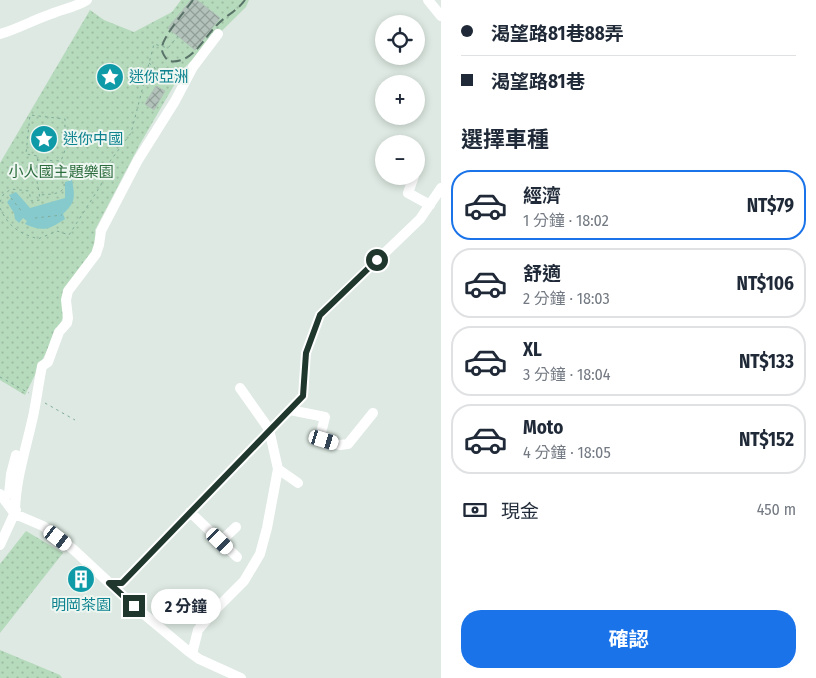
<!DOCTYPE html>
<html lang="zh-TW">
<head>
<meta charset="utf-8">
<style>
  body { margin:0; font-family:"Fira Sans Condensed","Noto Sans TC",sans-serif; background:#f6f6f7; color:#1f2937; height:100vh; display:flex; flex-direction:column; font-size:19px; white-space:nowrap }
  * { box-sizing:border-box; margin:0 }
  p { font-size:16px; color:#747a83 }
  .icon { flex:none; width:28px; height:28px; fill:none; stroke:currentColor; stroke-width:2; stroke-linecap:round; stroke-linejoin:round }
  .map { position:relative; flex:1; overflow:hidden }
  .details { display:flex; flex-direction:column; background:#fff; width:375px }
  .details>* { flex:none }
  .banner { display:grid; align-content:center; height:110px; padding:0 20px; background:#fff }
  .buttons { position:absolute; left:375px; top:15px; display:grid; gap:10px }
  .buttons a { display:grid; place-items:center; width:50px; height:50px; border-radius:50%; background:#fff; box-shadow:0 2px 8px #0003; font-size:25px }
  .end { position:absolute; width:22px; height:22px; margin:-11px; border:6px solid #20372e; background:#fff; box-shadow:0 0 0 2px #fff }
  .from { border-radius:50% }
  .bubble { position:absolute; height:35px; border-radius:18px; background:#fff; box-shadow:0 2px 8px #0003; font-size:16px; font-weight:700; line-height:35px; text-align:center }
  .car { position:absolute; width:15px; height:30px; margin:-15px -8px; border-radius:6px; box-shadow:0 0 4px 1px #0007; background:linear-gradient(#fff 24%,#345 0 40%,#fff 0 76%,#345 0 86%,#fff 0) }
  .banner b { display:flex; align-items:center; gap:18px; height:48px; font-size:19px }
  .banner b+b { border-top:1px solid #e0e1e3 }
  .banner i { width:12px; height:12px; background:#1f2937 }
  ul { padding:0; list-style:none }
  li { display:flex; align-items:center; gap:15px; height:70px; margin:0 10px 8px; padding:0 10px; border:2px solid #e0e1e3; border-radius:20px }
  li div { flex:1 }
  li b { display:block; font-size:19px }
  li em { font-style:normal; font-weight:700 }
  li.on { border-color:#1a73e8 }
  li>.icon { width:45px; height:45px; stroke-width:1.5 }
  h2 { padding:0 20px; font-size:22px; line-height:60px }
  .pay { display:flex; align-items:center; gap:12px; height:55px; padding:0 20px; font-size:19px }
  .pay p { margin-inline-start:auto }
  .button { display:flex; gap:10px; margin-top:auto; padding:10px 20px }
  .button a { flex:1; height:58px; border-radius:20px; background:#1a73e8; color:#fff; font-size:20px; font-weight:700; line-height:58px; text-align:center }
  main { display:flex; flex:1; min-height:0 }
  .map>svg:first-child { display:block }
  .grass { fill:url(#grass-dots) }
  .water { fill:#86cacd }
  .building { fill:url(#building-cross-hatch); stroke:#b0c2b8 }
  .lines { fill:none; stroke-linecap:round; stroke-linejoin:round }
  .path { stroke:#7fab98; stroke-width:1; stroke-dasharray:2.5 4; stroke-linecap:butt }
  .minor { stroke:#fff; stroke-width:10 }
  .rail { stroke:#5a7369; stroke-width:2; stroke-dasharray:10 5; stroke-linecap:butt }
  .route { stroke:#20372e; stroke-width:6 }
  .labels { text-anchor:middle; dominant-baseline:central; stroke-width:4; stroke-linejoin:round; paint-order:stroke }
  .culture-label { font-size:15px; fill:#0d838f; stroke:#edf6f0; text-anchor:start }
  .park-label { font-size:15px; fill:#2c6c3d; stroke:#edf6f0 }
</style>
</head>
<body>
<main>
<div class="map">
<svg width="441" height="678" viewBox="0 0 441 678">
  <defs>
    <pattern id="grass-dots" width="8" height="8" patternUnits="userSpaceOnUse" patternTransform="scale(1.25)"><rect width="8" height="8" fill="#b6dabc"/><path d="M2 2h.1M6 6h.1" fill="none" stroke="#9cbca2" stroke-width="1.8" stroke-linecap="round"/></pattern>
    <pattern id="building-cross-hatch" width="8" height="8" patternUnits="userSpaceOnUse" patternTransform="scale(1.25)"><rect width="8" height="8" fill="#b3c3bb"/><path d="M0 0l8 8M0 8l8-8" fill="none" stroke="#919f98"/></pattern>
  </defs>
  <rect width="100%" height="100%" fill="#dde9e2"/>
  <path class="grass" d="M181,0H249L246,7L184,68L140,144L95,230L98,246L68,284L62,320L25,395L0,380V163L90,10L104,20L134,32L172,12Z
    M26,531L63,553L0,633V564Z
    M0,650L60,675L62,678H0Z"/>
  <path class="water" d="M72,180C75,197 76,202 63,214L65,219C48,230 44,232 25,224L27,221L23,218L19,223L15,219L14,213L7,202L11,198L9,195L16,192L30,208L65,198V182Z"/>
  <path class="building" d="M191,0H197L220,18L195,50L168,28Z
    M156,86L165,91L154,110L145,104Z
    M77,570L86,578L89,574L93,577L82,592L68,581Z"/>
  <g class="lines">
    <path class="path" d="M149,63L155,68L156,82
      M29,169L36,168
      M36,174C37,168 37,162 38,156L26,154L30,115L65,119V150L61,161L37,160
      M11,198L23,213
      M0,202L3,195L11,189L29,191L31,201L40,200C39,191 37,183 36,174L59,172C73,194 56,194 39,195
      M0,208C9,227 17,232 38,239L57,231L69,235L101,185L105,168L131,133L154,44L168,48L178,36
      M35,218L62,215
      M0,377L29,393
      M45,403L75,420"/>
    <path class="minor" d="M428,0L441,16
      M0,34C18,29 33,20 51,14C63,9 76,7 87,0
      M416,169L417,166
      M414,176L408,193L430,205
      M290,410L325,417L321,433L324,440L340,445L348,444L373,413
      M278,469L298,483
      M0,494L15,514L43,526L74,550L134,606L188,651L199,659L241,678
      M9,494L11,474L16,455
      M190,512L237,557
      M15,514C15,479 27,446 34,412C37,396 39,381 42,366L48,362L59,332L67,323L68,318L66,300L68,291L96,254L99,245L101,231L138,160L175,101L193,67L218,34
      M221,541L236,527
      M0,545L16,510
      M109,583H122L303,396L306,353L320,315L420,219L441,188
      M192,654L198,630L214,611L244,581L260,554L267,528L278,469L269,429L240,388"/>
    <path class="rail" d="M193,0C185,11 164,35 162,47C161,52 165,57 168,61C192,65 202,40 216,26C225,16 237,11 245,0"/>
  </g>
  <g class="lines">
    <path class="route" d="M134,606L109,583H122L303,396L306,353L320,315L377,260"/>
  </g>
  <defs>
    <g id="sight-disc" transform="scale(1.4375)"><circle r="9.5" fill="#0f9aa8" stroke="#edf6f0"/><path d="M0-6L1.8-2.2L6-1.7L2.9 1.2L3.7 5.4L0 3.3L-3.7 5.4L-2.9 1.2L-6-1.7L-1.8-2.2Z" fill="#fff"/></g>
    <g id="building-disc" transform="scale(1.4375)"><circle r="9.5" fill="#0f9aa8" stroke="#edf6f0"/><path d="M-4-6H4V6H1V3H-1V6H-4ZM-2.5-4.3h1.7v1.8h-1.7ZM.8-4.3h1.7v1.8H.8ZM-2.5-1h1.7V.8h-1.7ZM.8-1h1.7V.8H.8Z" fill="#fff"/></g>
  </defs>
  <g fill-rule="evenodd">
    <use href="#sight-disc" x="110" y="77"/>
    <use href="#sight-disc" x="44" y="139"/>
    <use href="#building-disc" x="81" y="579"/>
  </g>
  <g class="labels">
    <g class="culture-label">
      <text x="129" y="77">迷你亞洲</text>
      <text x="63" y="139">迷你中國</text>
      <text x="81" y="605" text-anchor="middle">明岡茶園</text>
    </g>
    <g class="park-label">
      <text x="61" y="172">小人國主題樂園</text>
    </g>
  </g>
</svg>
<div class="buttons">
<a><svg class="icon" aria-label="locate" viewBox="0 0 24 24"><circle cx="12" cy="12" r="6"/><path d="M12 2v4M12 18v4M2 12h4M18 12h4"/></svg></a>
<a>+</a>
<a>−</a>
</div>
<i class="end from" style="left:377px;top:260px"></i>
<i class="end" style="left:134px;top:606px"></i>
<div class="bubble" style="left:151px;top:589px;width:70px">2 分鐘</div>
<i class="car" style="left:324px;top:440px;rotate:107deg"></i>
<i class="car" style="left:58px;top:538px;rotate:127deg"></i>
<i class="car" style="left:220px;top:541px;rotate:134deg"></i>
</div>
<section class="details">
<div class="banner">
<b><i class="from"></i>渴望路81巷88弄</b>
<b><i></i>渴望路81巷</b>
</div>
<h2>選擇車種</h2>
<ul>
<li class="on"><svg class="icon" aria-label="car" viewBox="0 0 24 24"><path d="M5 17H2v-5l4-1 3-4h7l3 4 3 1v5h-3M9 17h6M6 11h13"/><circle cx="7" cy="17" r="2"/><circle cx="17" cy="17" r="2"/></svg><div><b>經濟</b><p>1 分鐘 · 18:02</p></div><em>NT$79</em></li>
<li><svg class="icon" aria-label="car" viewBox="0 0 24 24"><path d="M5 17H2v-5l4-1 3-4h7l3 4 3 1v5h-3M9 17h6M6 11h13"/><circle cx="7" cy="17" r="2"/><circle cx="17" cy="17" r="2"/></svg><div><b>舒適</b><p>2 分鐘 · 18:03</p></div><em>NT$106</em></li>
<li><svg class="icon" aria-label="car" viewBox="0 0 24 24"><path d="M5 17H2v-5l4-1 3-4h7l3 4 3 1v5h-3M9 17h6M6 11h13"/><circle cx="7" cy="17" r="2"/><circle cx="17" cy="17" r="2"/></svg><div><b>XL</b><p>3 分鐘 · 18:04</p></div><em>NT$133</em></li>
<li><svg class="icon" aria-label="car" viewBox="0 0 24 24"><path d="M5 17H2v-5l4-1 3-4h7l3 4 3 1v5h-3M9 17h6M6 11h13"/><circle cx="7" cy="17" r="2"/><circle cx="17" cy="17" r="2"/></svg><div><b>Moto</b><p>4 分鐘 · 18:05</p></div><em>NT$152</em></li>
</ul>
<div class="pay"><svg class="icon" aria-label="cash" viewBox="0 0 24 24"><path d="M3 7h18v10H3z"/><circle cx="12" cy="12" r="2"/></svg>現金<p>450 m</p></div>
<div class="button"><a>確認</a></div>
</section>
</main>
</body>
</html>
